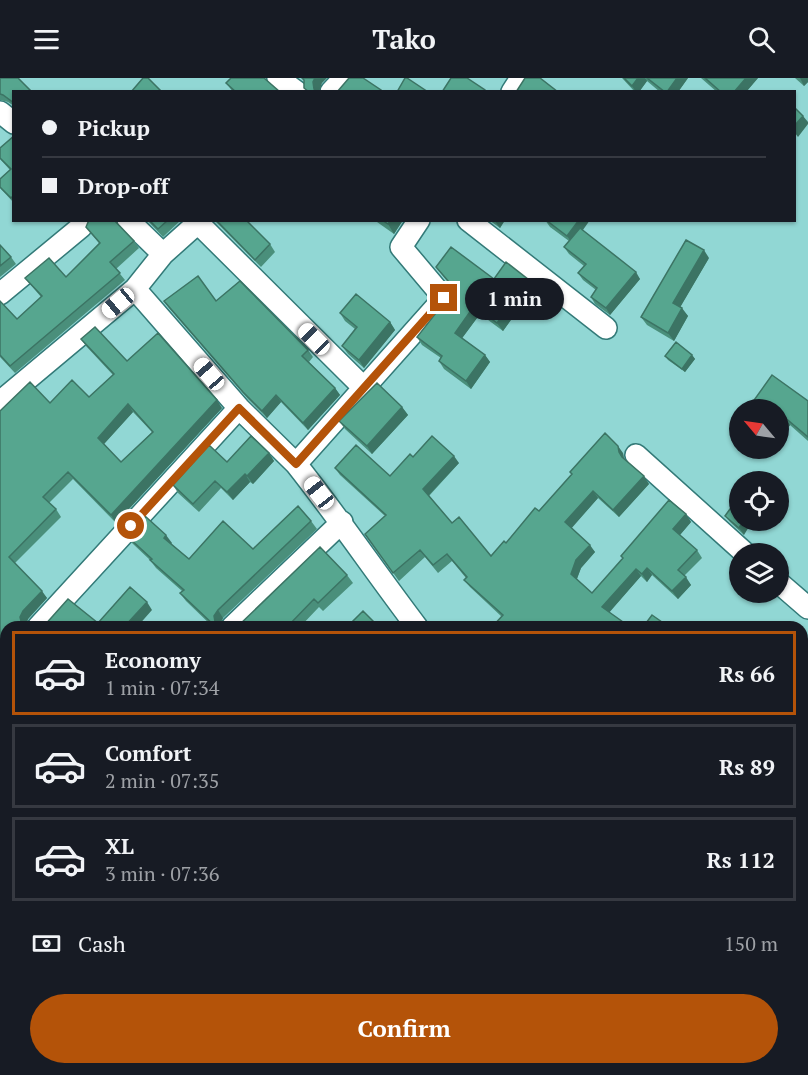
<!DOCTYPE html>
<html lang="en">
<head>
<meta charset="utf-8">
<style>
  body { margin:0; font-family:"PT Serif",serif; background:#20242c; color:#f1f3f6; height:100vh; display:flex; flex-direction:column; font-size:22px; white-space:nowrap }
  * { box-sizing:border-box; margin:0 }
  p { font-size:20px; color:#9ea1a6 }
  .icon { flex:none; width:33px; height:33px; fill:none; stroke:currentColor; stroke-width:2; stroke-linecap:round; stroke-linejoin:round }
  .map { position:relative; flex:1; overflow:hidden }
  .sheet { position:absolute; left:0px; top:543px; width:808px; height:454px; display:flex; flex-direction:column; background:#171b24; border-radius:18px 18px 0 0; box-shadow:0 2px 4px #0004 }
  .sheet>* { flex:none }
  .hud { position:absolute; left:12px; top:12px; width:784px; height:132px; border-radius:0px; box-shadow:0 2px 4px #0004; display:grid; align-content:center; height:132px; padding:0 30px; background:#171b24 }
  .needle { width:39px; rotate:299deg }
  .tools { position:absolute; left:729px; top:321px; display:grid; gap:12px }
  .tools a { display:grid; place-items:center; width:60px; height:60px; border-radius:50%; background:#171b24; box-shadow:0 2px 4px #0004; font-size:30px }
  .end { position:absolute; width:27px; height:27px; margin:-14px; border:8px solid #b45309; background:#fff; box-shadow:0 0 0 3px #fff }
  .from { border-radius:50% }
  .bubble { position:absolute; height:42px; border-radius:21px; background:#171b24; box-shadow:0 2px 4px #0004; font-size:20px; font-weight:700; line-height:42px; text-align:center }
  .car { position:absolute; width:18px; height:36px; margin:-18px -9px; border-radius:8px; box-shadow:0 0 4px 2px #0007; background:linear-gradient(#fff 24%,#345 0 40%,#fff 0 76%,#345 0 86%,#fff 0) }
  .hud b { display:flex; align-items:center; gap:21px; height:57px; font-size:22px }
  .hud b+b { border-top:2px solid #363941 }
  .hud i { width:15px; height:15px; background:#f1f3f6 }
  ul { padding:10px 0 0; list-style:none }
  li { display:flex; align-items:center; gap:18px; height:84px; margin:0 12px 9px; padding:0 18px; border:3px solid #363941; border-radius:0px }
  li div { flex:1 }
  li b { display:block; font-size:22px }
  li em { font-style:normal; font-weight:700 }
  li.on { border-color:#b45309 }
  li>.icon { width:54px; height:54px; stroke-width:1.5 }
  .pay { display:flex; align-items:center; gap:15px; height:66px; padding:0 30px; font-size:22px }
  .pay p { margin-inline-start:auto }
  .action { display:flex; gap:12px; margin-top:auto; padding:12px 30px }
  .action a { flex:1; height:69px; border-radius:36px; background:#b45309; color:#fff; font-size:24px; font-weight:700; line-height:69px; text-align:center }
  header { display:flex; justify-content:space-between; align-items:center; height:78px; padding:0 30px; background:#171b24; font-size:27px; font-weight:700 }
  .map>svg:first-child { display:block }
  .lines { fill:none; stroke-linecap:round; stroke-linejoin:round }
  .street-casing { stroke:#337a78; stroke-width:24 }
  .street { stroke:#fff; stroke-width:21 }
  .wall { fill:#4a8f7b; fill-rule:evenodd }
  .shaded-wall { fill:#3c7464 }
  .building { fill:#56a68f; stroke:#3c7464; stroke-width:1.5; fill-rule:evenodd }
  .route { stroke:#b45309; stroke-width:8 }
</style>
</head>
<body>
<header><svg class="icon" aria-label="menu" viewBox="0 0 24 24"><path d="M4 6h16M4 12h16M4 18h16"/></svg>Tako<svg class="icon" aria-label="search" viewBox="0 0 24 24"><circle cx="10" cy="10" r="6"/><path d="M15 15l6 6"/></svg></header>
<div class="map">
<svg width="808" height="997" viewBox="0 0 808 997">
  <rect width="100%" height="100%" fill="#91d7d4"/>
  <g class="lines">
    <g class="street-casing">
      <path id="street" d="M278,0L297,14
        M331,14L344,0
        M512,14L521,0
        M0,34L14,45
        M128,142L163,176
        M468,142L606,250
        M198,145L364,310
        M135,211L239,330L296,386
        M0,216L81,149L85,142
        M0,324L135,211L163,176L201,142
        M636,377L746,476
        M778,504L808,530
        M38,549L239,330
        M232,549L342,444
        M417,549C376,495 338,439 296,386L444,220L401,169L419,142
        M0,592L6,584
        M802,645L808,637
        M0,727L6,721
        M0,795L6,802
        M0,823L6,821
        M0,867L6,866
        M239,992L244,997
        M597,997L598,992"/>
    </g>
    <use href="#street" class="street"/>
  </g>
  <path class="wall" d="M0,0L14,14V28L8,24L0,22Z
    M622,0H688L678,14H660L647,3L639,14H635Z
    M701,0H758L746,14H717Z
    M795,0H808V4L804,8Z
    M266,2L280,14H233L226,5Z
    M14,58V125L0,110V101L10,92L0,81V70Z
    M147,142H181L163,159Z
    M214,142H248L249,144V145L270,166L275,174L261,189Z
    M376,142H403L394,156L377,144Z
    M489,142H505L500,150Z
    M545,142L583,152L640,201L610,237L595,226L591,219L596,212L583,202L578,195L584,188L569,176L564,169L569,163L550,149Z
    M116,144L134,163L139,170L116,191L125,202L15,295L0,279V223L17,241L41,219L25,200L66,199L99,165L86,149Z
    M0,167L11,179L16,186L0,199Z
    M709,180L680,229L688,238L674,263L647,247L641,239Z
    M436,189L494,201L529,202L534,210L503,253L480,236L462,260L485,277L490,284L471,311L444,291L439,283L441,280L422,267L417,259L451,216L452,210L451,208Z
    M164,223H216L308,272L313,279L309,284L335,310L340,317L308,352L281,324L267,340L248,321L169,230Z
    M340,235L390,244L395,252L364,290L348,276L342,268L355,251L345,243Z
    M81,261L222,330L116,445L73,401L49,425L56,431L61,439L15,485L47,520L28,541L26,547L6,549V572L0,574V333L89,319L113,297L86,268ZM133,334L152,354L121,384L104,366Z
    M692,277L695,281L685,294L668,282L665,278Z
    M808,323V363L790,347L783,357L778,354V332Z
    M402,329L408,337L372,376L345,351L339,343Z
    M269,375L274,383L253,406L250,404L233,422L221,410L199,434L178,415L173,407L227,384Z
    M623,375L624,381L649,406L619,439L598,420L571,450L595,474L581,490L577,501L592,515L623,480L621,478L686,436L691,444L680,457L697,472L702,480L684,498L691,507L678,521L652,497L647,504L641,498L609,534L502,539L470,509L464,502L466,500L452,483L438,495L425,479L399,503L365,456L385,438L340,397L335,390L390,398L413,379L459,385L429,418L452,445L491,478L506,465L539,433L572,397L570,394Z
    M740,417L744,457L730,444L725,438Z
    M311,443L317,451L223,540L220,546V549H213L186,523L180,515L182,513L156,490L150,482L132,465L127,458L172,465L171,466L189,481L253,471Z
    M347,497L353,505L323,533L319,529L300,549H237Z
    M808,655V694L802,690V663Z
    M0,704L3,709L0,711Z
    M6,742V785L5,783L0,784V744Z
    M0,880H1L6,887V928L0,932Z
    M0,948L6,954V968L0,973Z
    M23,992H107L113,997H29Z
    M189,992H227V995L228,997H183Z
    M440,992H466L460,997H445Z
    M619,992H659L654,997H613Z"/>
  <path class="shaded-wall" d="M315,0H327L322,5L319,14H316L314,11L313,4Z
    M638,0H645L647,3L639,14H636L632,8Z
    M677,0H688L678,14H667Z
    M746,0H758L746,14H734Z
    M800,0H808V4L804,8Z
    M803,38L808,44V46L798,59L795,55V47Z
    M391,142H403L394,156L388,146Z
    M494,142H505L500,150Z
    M579,142H590L573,166L567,158Z
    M704,172L709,180L678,233L673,225Z
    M636,194L640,201L610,237L606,230Z
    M529,202L534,210L503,253L497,245Z
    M474,228L480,236L460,263L455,255Z
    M682,230L688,238L674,263L668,255Z
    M390,244L395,252L364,290L359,282Z
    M485,277L490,284L471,311L466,303Z
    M692,277L695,281L685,294L682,291Z
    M335,310L340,317L308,352L303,345Z
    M276,317L281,324L267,340L262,333Z
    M217,322L222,330L116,445L111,437Z
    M128,326L133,334L103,367L98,360Z
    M402,329L408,337L372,376L367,368Z
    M783,338L790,347L783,357L778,351V345Z
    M618,368L623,375L624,381L619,374Z
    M269,375L274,383L253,406L247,398Z
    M454,378L459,385L428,418L423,411Z
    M245,396L250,404L233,422L227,414Z
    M644,398L649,406L619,439L613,432Z
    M593,413L598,420L570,452L565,444Z
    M686,436L691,444L679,458L673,451Z
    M744,442H753L744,457L739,450Z
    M166,457L172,465L169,467L164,460Z
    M590,467L595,474L581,490L576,503L571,496L576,482Z
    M647,490L652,497L647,504L642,496Z
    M636,491L641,498L608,536L602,529Z
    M686,499L691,507L678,521L672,513Z
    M42,513L47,520L28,541L26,547V549H21L20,539L23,533Z
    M147,524L152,532L137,549H124Z
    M218,532L223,540L220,546V549H216L214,538Z
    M6,558V572L1,564Z
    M6,643V657L0,665V651Z
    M808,759V769L804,764Z"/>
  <path class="building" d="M0,0H18L32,14H14V25L3,17L0,16Z
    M143,0H148L162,14H131Z
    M231,0H264L280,14H236L226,5Z
    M302,0H315L313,4L314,11L316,14H309L304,10V2Z
    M349,0H363L381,12L380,14H337Z
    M405,0H407L428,14H397Z
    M451,0H467L485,12V14H442Z
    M525,0H540L558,14H516Z
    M624,0H638L632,8Z
    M647,0H677L667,14H665Z
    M705,0H746L734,14H721Z
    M795,30L803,38L795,47Z
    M14,58V117L11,120L0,109V101L11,91L0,80V70Z
    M89,142H114L134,163L110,184L120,195L10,288L0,277V223L17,241L42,218L25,200L49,180L66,199L100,165L86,149Z
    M149,142H168L158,151Z
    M216,142H246L270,166L255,182Z
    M382,142H391L388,146Z
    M546,142H579L567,158Z
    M580,150L636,194L606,230L591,219L597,210L578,195L586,186L564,169Z
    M686,162L704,172L673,225L682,230L668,255L641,239Z
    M0,167L11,179L0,188Z
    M451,169L494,201L506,184L529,202L497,245L474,228L455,255L485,277L466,303L439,283L442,278L417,259L451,216L452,210L449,204L436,189Z
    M198,198L216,223L240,203L308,272L302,278L335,310L303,345L276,317L262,333L243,314L164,223Z
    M356,216L390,244L359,282L342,268L357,249L340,235Z
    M95,249L127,283L158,255L217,322L111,437L68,394L43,419L56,431L9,479L42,513L23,533L20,539L22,547L21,549H6V558L0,564V333L30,304L50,325L72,302L89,319L114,296L81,261ZM128,326L153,354L121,384L98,360Z
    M676,264L692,277L682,291L665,278Z
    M772,297L808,323V359L783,338L778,345V332H747Z
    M377,305L402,329L367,368L339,343Z
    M740,339V350L734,345Z
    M605,355L618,368L619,374L622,379L644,398L613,432L593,413L565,444L590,467L576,482L571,496L592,515L623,480L621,478L669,422L686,436L673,451L697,472L678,492L686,499L672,513L647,490L642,496L636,491L602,529L630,549H492L503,537L464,502L467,499L447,476L433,487L420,472L393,495L365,456L386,437L335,390L356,367L390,398L410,376L413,379L432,358L454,378L423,411L452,445L459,439L491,478L504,463L506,465L535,430L539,433L572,396L570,394Z
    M251,358L269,375L247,398L245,396L227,414L215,403L193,426L173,407L209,367L227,384Z
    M740,417V442H744L739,450L725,438Z
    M298,428L311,443L218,532L214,538L216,549L180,515L184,512L150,482L152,481L127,458L145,438L166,457L164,460L189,481L223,443L253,471Z
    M320,469L347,497L318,525L314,521L287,549H281L277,545L273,549H237Z
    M130,509L147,524L124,549H43L68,521L98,545Z
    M363,533L378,548V549H354L350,546Z
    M652,537L669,549H643Z
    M447,544L452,549H442Z
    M0,595H2L6,598V643L0,651Z
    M808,655V690L802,686V663Z
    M808,728V759L804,764L802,763V734Z
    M4,740L6,742V783L0,776V744Z
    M808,791V819L802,814V796Z
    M808,825V879L802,874V830Z
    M0,880H1L6,889V917L0,921Z
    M0,948L6,954L0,961Z
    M26,992H107L113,997H60L57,994L54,997H32Z
    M189,992H224V993L220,997H183Z
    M250,992H277L282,997H252L250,994Z
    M442,992H454L448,997Z
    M619,992H647L641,997H613Z
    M693,993L697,997H689Z"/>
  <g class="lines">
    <path class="route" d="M131,448L239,330L296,386L444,220"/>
  </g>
</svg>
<div class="tools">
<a><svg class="needle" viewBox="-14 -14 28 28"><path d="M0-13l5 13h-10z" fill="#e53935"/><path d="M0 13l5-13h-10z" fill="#9ea1a6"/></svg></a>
<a><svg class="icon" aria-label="locate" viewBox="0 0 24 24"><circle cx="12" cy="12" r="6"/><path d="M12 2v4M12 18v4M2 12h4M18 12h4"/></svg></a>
<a><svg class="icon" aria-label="layers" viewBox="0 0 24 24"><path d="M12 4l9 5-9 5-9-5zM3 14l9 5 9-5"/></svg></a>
</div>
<i class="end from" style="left:131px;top:448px"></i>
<i class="end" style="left:444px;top:220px"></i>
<div class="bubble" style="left:465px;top:200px;width:99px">1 min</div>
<i class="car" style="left:118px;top:225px;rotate:230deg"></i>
<i class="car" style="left:314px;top:261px;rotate:315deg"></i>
<i class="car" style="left:209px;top:296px;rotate:319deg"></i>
<i class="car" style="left:319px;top:415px;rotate:322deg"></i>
<div class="hud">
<b><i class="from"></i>Pickup</b>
<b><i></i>Drop-off</b>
</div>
<section class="sheet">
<ul>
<li class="on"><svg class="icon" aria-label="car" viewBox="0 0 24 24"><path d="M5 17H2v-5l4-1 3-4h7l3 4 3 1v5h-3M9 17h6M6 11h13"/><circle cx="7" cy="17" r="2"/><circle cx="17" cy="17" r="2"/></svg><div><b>Economy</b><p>1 min · 07:34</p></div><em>Rs 66</em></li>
<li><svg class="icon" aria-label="car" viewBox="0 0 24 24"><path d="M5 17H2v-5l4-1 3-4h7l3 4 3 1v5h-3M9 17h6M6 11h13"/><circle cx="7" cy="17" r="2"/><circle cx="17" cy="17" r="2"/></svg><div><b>Comfort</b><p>2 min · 07:35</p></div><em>Rs 89</em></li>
<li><svg class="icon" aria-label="car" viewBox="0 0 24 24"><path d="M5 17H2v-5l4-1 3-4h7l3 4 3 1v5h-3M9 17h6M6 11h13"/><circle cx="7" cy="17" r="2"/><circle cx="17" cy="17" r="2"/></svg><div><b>XL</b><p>3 min · 07:36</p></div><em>Rs 112</em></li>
</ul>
<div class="pay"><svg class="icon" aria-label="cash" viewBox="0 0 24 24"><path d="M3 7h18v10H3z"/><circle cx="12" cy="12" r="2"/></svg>Cash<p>150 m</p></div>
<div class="action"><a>Confirm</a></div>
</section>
</div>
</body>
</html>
